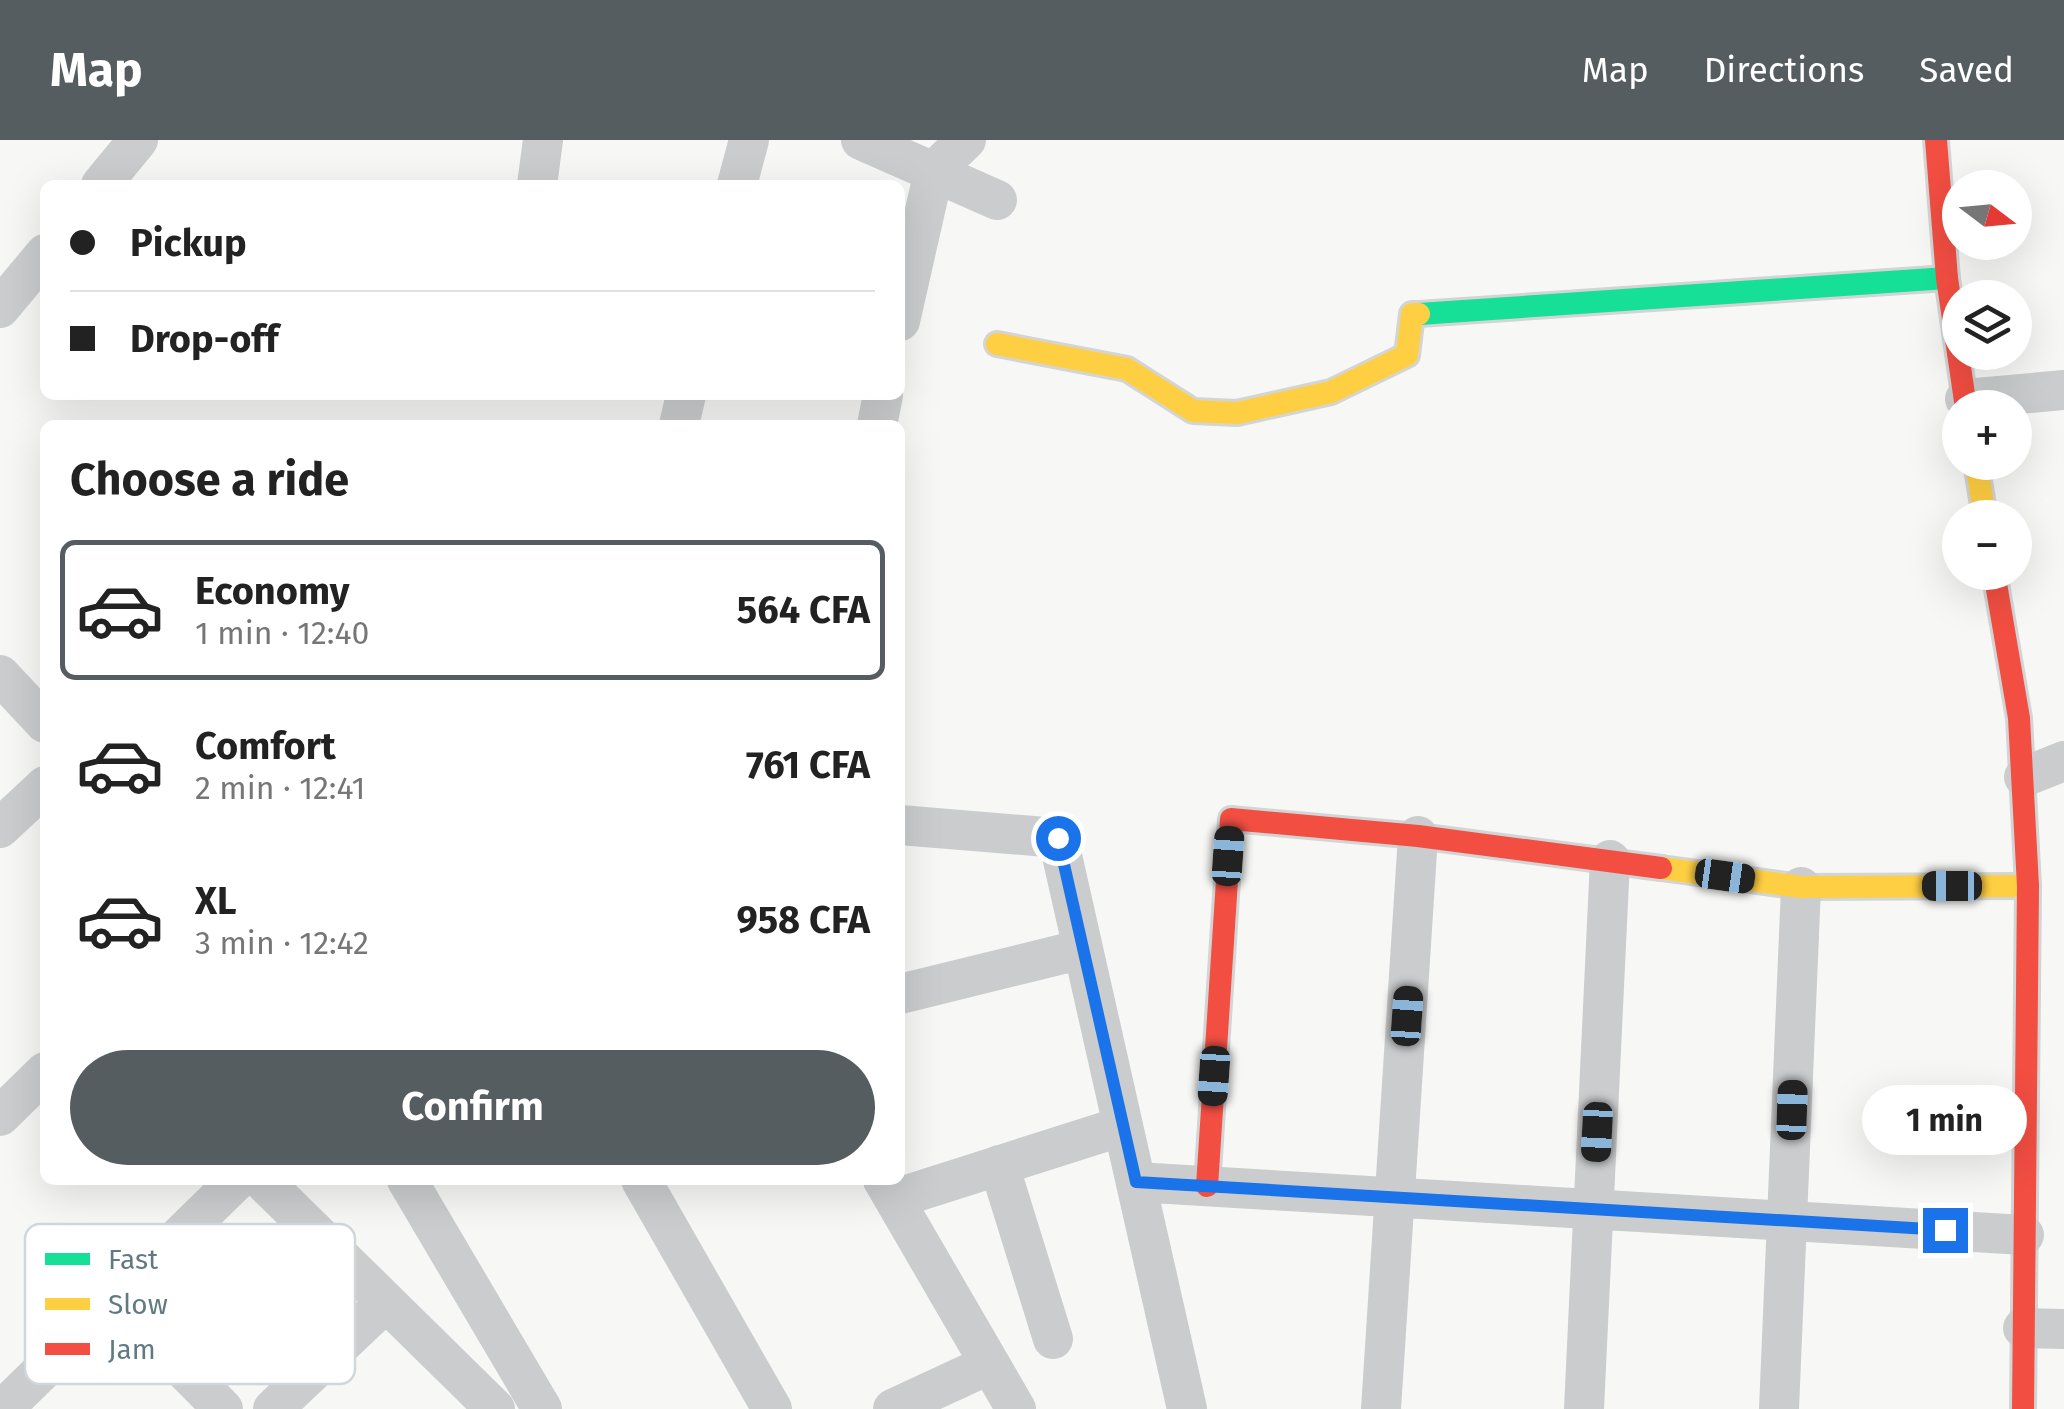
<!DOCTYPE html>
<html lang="en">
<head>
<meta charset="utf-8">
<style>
  body { margin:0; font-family:"Fira Sans",sans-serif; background:#f2f2f2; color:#222; height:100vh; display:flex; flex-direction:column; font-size:38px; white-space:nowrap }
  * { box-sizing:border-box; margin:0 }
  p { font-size:32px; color:#767676 }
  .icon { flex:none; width:55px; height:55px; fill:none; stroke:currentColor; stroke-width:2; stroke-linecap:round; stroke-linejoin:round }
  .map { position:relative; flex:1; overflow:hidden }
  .details { position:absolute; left:40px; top:280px; width:865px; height:765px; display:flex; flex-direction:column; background:#fff; border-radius:15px; box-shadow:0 10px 40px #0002 }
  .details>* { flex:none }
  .hud { position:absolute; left:40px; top:40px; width:865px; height:220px; border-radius:15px; box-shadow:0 10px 40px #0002; display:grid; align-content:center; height:220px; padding:0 30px; background:#fff }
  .needle { width:65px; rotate:106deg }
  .controls { position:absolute; left:1942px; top:30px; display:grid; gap:20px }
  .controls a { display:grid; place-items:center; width:90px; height:90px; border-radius:50%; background:#fff; box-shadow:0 10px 40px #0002; font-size:50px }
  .end { position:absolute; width:45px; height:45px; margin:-22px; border:12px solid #1a73e8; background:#fff; box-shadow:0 0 0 5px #fff }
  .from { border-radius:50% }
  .bubble { position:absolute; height:70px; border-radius:35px; background:#fff; box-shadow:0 10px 40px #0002; font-size:32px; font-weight:700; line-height:70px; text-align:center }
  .car { position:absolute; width:30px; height:60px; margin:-30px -15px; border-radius:12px; box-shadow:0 0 8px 2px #0007; background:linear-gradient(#222 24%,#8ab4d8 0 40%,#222 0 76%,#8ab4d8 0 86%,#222 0) }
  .hud b { display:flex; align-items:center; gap:35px; height:95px; font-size:38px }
  .hud b+b { border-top:2px solid #e0e0e0 }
  .hud i { width:25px; height:25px; background:#222 }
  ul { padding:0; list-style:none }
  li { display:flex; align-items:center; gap:30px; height:140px; margin:0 20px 15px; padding:0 10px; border:5px solid transparent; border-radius:15px }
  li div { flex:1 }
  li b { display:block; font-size:38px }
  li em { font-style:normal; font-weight:700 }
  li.on { border-color:#565d60 }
  li>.icon { width:90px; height:90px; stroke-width:1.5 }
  h2 { padding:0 30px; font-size:45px; line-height:120px }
  .button { display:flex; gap:20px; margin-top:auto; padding:20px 30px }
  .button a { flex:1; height:115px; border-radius:60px; background:#565d60; color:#fff; font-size:40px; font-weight:700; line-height:115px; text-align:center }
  header { display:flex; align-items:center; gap:60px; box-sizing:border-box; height:140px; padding:0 50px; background:#565d60; color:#fff }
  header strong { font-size:48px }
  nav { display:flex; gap:55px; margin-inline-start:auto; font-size:35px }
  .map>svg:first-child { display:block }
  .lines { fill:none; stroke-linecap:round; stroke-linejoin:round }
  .fast-casing { stroke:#d3d5d5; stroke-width:28 }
  .slow-casing { stroke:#d3d5d5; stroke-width:28 }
  .jam-casing { stroke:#d3d5d5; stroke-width:28 }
  .street { stroke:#cbcccd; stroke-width:40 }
  .fast { stroke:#16e098; stroke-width:22 }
  .slow { stroke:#ffcf43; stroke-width:22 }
  .jam { stroke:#f24e42; stroke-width:22 }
  .route { stroke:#1a73e8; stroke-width:12 }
  .key { fill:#fff; stroke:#d0d7da; stroke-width:2.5 }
  .key-label { font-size:28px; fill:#617a82 }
</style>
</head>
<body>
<header>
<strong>Map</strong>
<nav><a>Map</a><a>Directions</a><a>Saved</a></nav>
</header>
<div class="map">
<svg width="2064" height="1269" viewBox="0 0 2064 1269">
  <rect width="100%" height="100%" fill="#f7f7f6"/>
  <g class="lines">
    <g class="fast-casing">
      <path id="fast" d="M1419,174L1947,138"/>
    </g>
    <g class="slow-casing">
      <path id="slow" d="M997,204L1127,229L1193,271L1237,273L1331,252L1407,215L1412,174H1419
        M1976,322L1985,378
        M1661,728L1801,747L2028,746"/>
    </g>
    <g class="jam-casing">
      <path id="jam" d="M1936,0L1947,138L1966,268
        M1994,432L2019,578L2028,746L2023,1269
        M1207,1046L1231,679L1418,696L1661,728"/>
    </g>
    <path class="street" d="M861,0L997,60
      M101,45L138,0
      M537,45L543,0
      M737,45L749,0
      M0,168L45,114
      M900,181L934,31L966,0
      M1965,259L2064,250
      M679,285L686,255
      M877,285L883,255
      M0,535L45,583
      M2024,637L2064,621
      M900,685L1058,698L1187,1269
      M0,688L45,646
      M900,854L1083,809
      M0,976L45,932
      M999,1025L1053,1199
      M262,1040L495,1269
      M407,1040L542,1269
      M641,1040L772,1269
      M883,1040L1016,1269
      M1136,1042L2024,1095
      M894,1059L1123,986
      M115,1160L223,1269
      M2023,1188L2064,1189
      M3,1269L237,1040
      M273,1269L386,1162
      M893,1269L990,1224
      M1381,1269L1418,696
      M1584,1269L1610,720
      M1779,1269L1801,747"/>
    <use href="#fast" class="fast"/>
    <use href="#slow" class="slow"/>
    <use href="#jam" class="jam"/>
  </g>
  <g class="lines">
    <path class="route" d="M1058,698L1136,1042L1945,1090"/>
  </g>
  <rect x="25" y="1084" width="330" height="160" rx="15" class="key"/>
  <rect x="45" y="1113" width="45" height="12" fill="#16e098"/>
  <rect x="45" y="1158" width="45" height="12" fill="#ffcf43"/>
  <rect x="45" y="1203" width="45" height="12" fill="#f24e42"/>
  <g class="key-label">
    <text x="108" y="1129">Fast</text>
    <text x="108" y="1174">Slow</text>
    <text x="108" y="1219">Jam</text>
  </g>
</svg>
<div class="controls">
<a><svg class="needle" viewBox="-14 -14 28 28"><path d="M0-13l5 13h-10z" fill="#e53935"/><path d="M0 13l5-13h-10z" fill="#767676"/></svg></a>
<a><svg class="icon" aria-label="layers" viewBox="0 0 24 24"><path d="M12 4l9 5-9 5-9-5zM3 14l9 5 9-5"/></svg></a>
<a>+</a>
<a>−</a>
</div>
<i class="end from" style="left:1058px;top:698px"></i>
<i class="end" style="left:1945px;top:1090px"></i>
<div class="bubble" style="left:1862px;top:945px;width:165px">1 min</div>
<i class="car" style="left:1228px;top:716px;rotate:4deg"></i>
<i class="car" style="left:1725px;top:736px;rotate:98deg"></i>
<i class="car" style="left:1952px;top:746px;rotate:270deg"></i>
<i class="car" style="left:1407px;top:876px;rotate:4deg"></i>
<i class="car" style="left:1214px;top:936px;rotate:184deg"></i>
<i class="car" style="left:1792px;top:970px;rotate:2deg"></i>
<i class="car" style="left:1597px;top:992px;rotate:183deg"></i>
<div class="hud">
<b><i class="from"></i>Pickup</b>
<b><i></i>Drop-off</b>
</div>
<section class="details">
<h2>Choose a ride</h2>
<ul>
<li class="on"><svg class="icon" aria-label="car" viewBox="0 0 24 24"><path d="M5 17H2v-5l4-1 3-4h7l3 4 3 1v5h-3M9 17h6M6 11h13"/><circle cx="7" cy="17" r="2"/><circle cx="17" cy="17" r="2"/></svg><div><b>Economy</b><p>1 min · 12:40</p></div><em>564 CFA</em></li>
<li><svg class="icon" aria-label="car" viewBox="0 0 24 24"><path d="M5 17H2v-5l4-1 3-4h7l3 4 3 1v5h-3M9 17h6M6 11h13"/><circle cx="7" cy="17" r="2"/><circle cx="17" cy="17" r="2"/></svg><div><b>Comfort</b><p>2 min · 12:41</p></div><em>761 CFA</em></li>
<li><svg class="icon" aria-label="car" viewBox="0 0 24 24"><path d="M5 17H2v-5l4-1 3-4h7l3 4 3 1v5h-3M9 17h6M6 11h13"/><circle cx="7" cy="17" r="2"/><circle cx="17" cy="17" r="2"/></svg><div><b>XL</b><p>3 min · 12:42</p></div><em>958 CFA</em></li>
</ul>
<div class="button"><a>Confirm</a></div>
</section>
</div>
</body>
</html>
